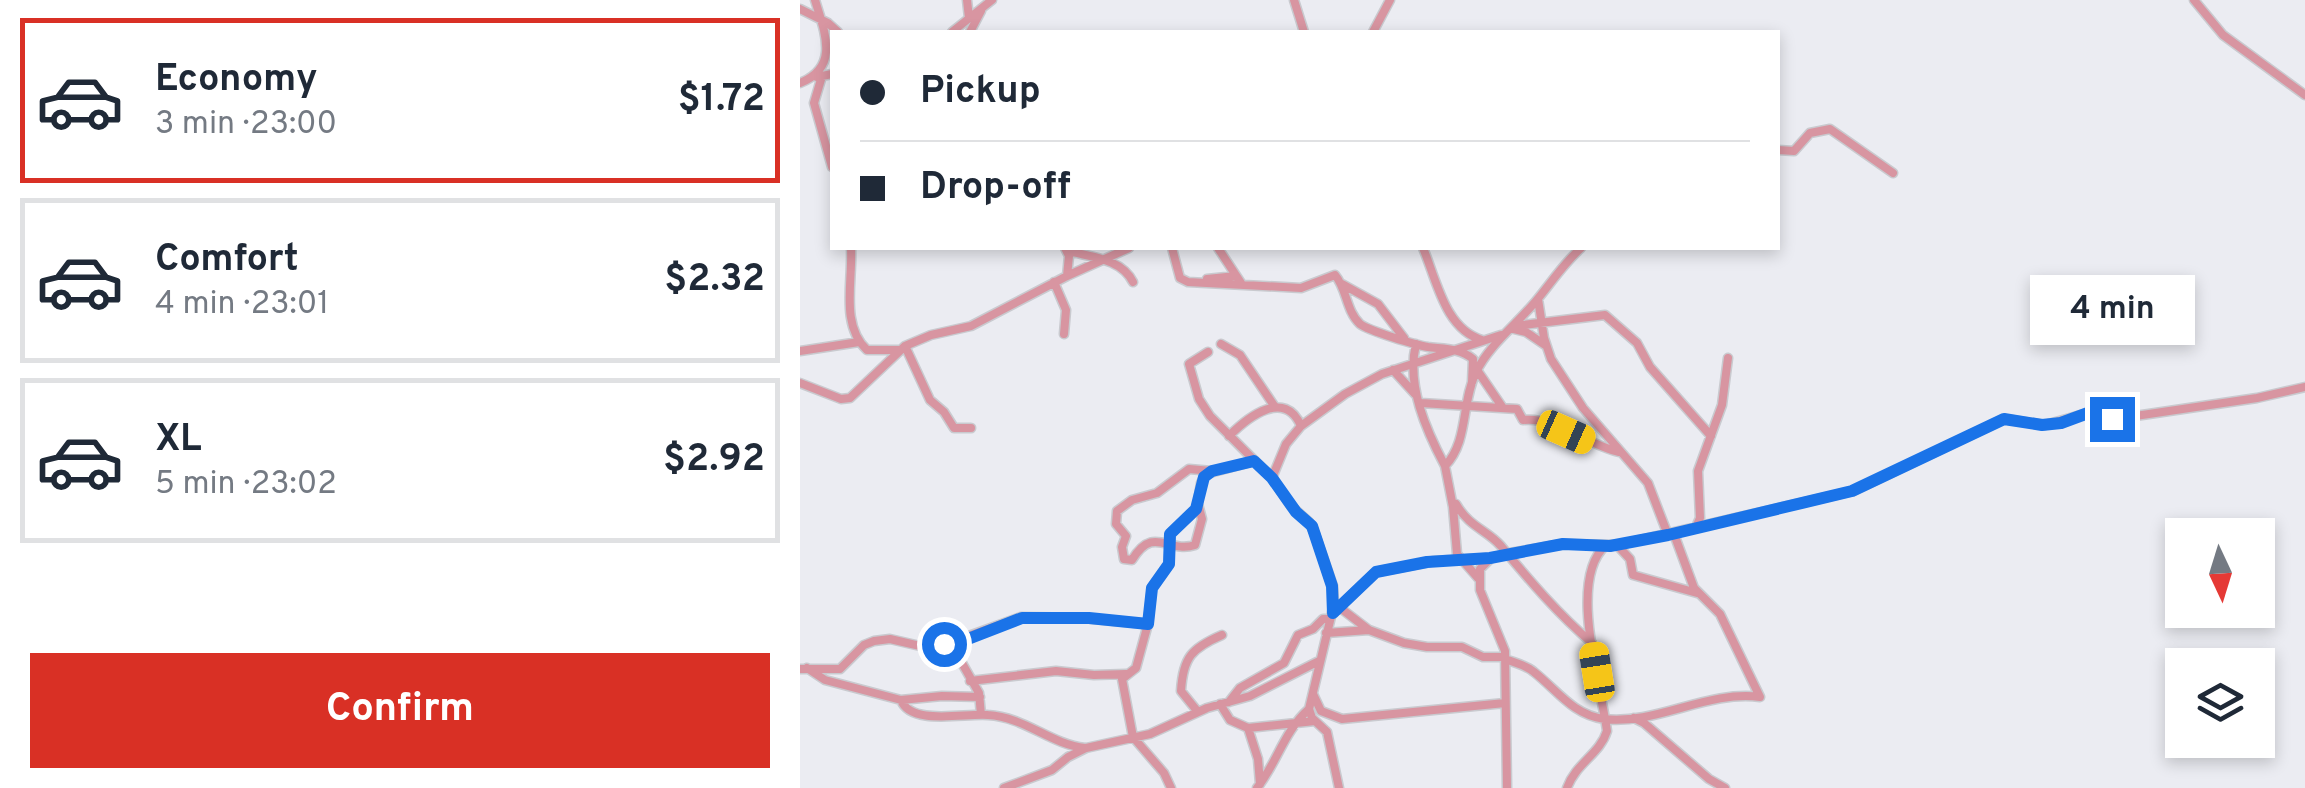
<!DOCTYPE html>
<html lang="en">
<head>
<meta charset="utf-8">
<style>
  body { margin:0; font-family:Overpass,sans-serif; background:#f6f6f7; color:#1f2937; height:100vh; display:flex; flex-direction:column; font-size:38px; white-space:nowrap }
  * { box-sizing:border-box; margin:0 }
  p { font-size:32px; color:#747a83 }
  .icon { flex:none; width:55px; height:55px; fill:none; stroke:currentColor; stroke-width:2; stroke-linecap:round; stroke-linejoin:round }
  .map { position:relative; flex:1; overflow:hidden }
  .drawer { display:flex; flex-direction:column; background:#fff; width:800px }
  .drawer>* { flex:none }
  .top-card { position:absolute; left:30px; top:30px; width:950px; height:220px; border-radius:0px; box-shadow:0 5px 15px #0003; display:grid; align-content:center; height:220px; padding:0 30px; background:#fff }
  .needle { width:65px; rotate:176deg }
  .controls { position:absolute; left:1365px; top:518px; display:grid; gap:20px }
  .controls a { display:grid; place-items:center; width:110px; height:110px; border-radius:0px; background:#fff; box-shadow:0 5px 15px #0003; font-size:50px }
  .end { position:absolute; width:45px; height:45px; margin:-22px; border:12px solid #1a73e8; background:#fff; box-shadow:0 0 0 5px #fff }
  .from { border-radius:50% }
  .bubble { position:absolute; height:70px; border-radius:0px; background:#fff; box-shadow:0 5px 15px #0003; font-size:32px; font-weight:700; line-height:70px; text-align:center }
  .car { position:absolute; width:30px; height:60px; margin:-30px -15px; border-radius:12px; box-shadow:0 0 8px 2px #0007; background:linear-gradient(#f5c518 24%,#345 0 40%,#f5c518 0 76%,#345 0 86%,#f5c518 0) }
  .top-card b { display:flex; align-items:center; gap:35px; height:95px; font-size:38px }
  .top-card b+b { border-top:2px solid #e0e1e3 }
  .top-card i { width:25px; height:25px; background:#1f2937 }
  ul { padding:18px 0 0; list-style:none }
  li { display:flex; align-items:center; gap:30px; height:165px; margin:0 20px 15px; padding:0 10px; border:5px solid #e0e1e3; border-radius:0px }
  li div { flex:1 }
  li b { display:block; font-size:38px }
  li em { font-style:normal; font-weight:700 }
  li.current { border-color:#d93025 }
  li>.icon { width:90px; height:90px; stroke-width:1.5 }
  .primary-button { display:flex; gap:20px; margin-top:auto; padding:20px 30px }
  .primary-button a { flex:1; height:115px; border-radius:0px; background:#d93025; color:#fff; font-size:40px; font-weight:700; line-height:115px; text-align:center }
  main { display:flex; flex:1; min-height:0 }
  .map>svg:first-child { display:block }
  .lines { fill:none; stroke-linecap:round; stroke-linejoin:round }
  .street-casing { stroke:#c9cacf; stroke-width:11 }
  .street { stroke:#d895a1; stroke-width:8 }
  .route { stroke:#1a73e8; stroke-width:12 }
</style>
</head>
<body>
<main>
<section class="drawer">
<ul>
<li class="current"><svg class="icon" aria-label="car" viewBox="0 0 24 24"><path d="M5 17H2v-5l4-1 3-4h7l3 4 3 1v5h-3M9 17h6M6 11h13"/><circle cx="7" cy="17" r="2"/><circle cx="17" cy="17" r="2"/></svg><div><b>Economy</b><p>3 min · 23:00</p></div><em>$1.72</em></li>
<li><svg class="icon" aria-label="car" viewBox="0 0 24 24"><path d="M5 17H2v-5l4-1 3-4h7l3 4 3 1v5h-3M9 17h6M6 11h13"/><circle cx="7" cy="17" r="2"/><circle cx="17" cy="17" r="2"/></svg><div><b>Comfort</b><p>4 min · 23:01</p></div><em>$2.32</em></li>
<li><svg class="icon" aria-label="car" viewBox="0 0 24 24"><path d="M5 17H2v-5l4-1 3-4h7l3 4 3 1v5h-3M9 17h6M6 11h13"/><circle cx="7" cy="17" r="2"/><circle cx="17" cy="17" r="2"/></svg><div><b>XL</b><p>5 min · 23:02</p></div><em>$2.92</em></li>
</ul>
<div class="primary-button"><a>Confirm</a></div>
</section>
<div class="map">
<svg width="1505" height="788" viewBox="0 0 1505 788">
  <rect width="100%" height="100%" fill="#ebecf2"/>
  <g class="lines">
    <g class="street-casing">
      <path id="street" d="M167,0L169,18
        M494,0L504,32
        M1394,0L1423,35L1505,95
        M0,9L28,23L38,32
        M152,32L192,0
        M170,32L181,11
        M573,32L590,0
        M22,76L14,103L32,167
        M17,77L32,74
        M0,83C40,67 25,33 15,0
        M978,150L994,151L1010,133L1030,129L1093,173
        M51,248C53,281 40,325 67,350H99
        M372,248L380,278L388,282L501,288L535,275C547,289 546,311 560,324C569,331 616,345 628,347C644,349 660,348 673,359L672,382
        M418,248L441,283
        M623,248C637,281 645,329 682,340
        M268,251C290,257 321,258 333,282
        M267,276L329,248
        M407,279L436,276
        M254,282L266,310L264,334
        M542,284L578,304L604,338
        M738,299L744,338L751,359L783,408L848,483L868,535
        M715,326L805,315L837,343L850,367L911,436
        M714,329L726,332L745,345
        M421,344L440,355L475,407
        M616,344C606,385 626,430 645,466
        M105,346L130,400L144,412L154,428H171
        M0,351L59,342
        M408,352L389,364L399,399L410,416L472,478L491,506L509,522L515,534L533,586L534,604L509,709L512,718L527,732L539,788
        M593,370L615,394
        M677,370L703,408
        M0,383L41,399L50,398L105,346L131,335L171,326L267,276L269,256L265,248
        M621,403L717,409L723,420C754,416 788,445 819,452
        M429,436C448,417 485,388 501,426
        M472,478L486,444L501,426L545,394L582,374L701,335
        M398,504L402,519L395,545C368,554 354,524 332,560L324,559L322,547L326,536L316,524L317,511L332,500L357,493L389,469L412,471
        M656,504C670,528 686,529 701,546C729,580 758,614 792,643
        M896,527L900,518L898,471L922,405L928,358
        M817,545L830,559L833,575L897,593
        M678,578L657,554L653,507L645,466C669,441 661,403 676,372C690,344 716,325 736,301C751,283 764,263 781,248
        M539,607L569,630
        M533,613L576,572L634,561L690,558
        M526,633L569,630L604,643L627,647H662L683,657H705
        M150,642L179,693L181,715
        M705,659C715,663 726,665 734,672C757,690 773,715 804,719C857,725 907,690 960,697L920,614L894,588L874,534
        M7,668L25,680L101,700C111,726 164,713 188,715C225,717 250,744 285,748
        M0,669H40L64,645L74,641L90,639L133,649L221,617L284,618L348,624
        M170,681L256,671L294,675L326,674
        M513,694L521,711L542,719L705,703
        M101,700L142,696L180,697
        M429,702L440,688L484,663L498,635L513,629L523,619H530
        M420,704L430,720L448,728L515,721
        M398,712L381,691C383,657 392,648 422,635
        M834,718L844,723L909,779L925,788
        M448,728L458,759L460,784
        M204,788L252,770L268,757L286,748L350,734L407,708L450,696L519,661
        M371,788L364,773L333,737L322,679L336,668L348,624L352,588L369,564L370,534L397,509L401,483L406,474L454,461
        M457,788C477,763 484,731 509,709
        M707,788L705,651L680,590V569L691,558L710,553L763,544L818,545L1053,491L1204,419L1245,425L1288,413L1315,419L1457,398L1505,387
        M767,788C776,763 800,754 807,731C801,685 767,579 806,545"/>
    </g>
    <use href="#street" class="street"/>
  </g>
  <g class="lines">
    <path class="route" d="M144,644L168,639L222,618H289L348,624L352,588L369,564L370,534L396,509L404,477L412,471L454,461L472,478L496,512L512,526L532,586L533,613L576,572L627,562L690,558L763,544L810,546L868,535L1052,491L1204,419L1242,425L1261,423L1288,413L1312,419"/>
  </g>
</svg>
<div class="controls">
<a><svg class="needle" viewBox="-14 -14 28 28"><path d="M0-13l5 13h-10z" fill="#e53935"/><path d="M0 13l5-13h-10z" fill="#747a83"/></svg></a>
<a><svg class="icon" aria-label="layers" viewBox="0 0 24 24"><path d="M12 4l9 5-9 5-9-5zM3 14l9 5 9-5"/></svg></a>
</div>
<i class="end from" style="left:144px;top:644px"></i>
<i class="end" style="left:1312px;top:419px"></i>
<div class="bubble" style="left:1230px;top:275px;width:165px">4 min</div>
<i class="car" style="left:766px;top:432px;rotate:114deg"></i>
<i class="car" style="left:797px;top:672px;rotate:351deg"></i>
<div class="top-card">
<b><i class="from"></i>Pickup</b>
<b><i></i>Drop-off</b>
</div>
</div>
</main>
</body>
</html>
